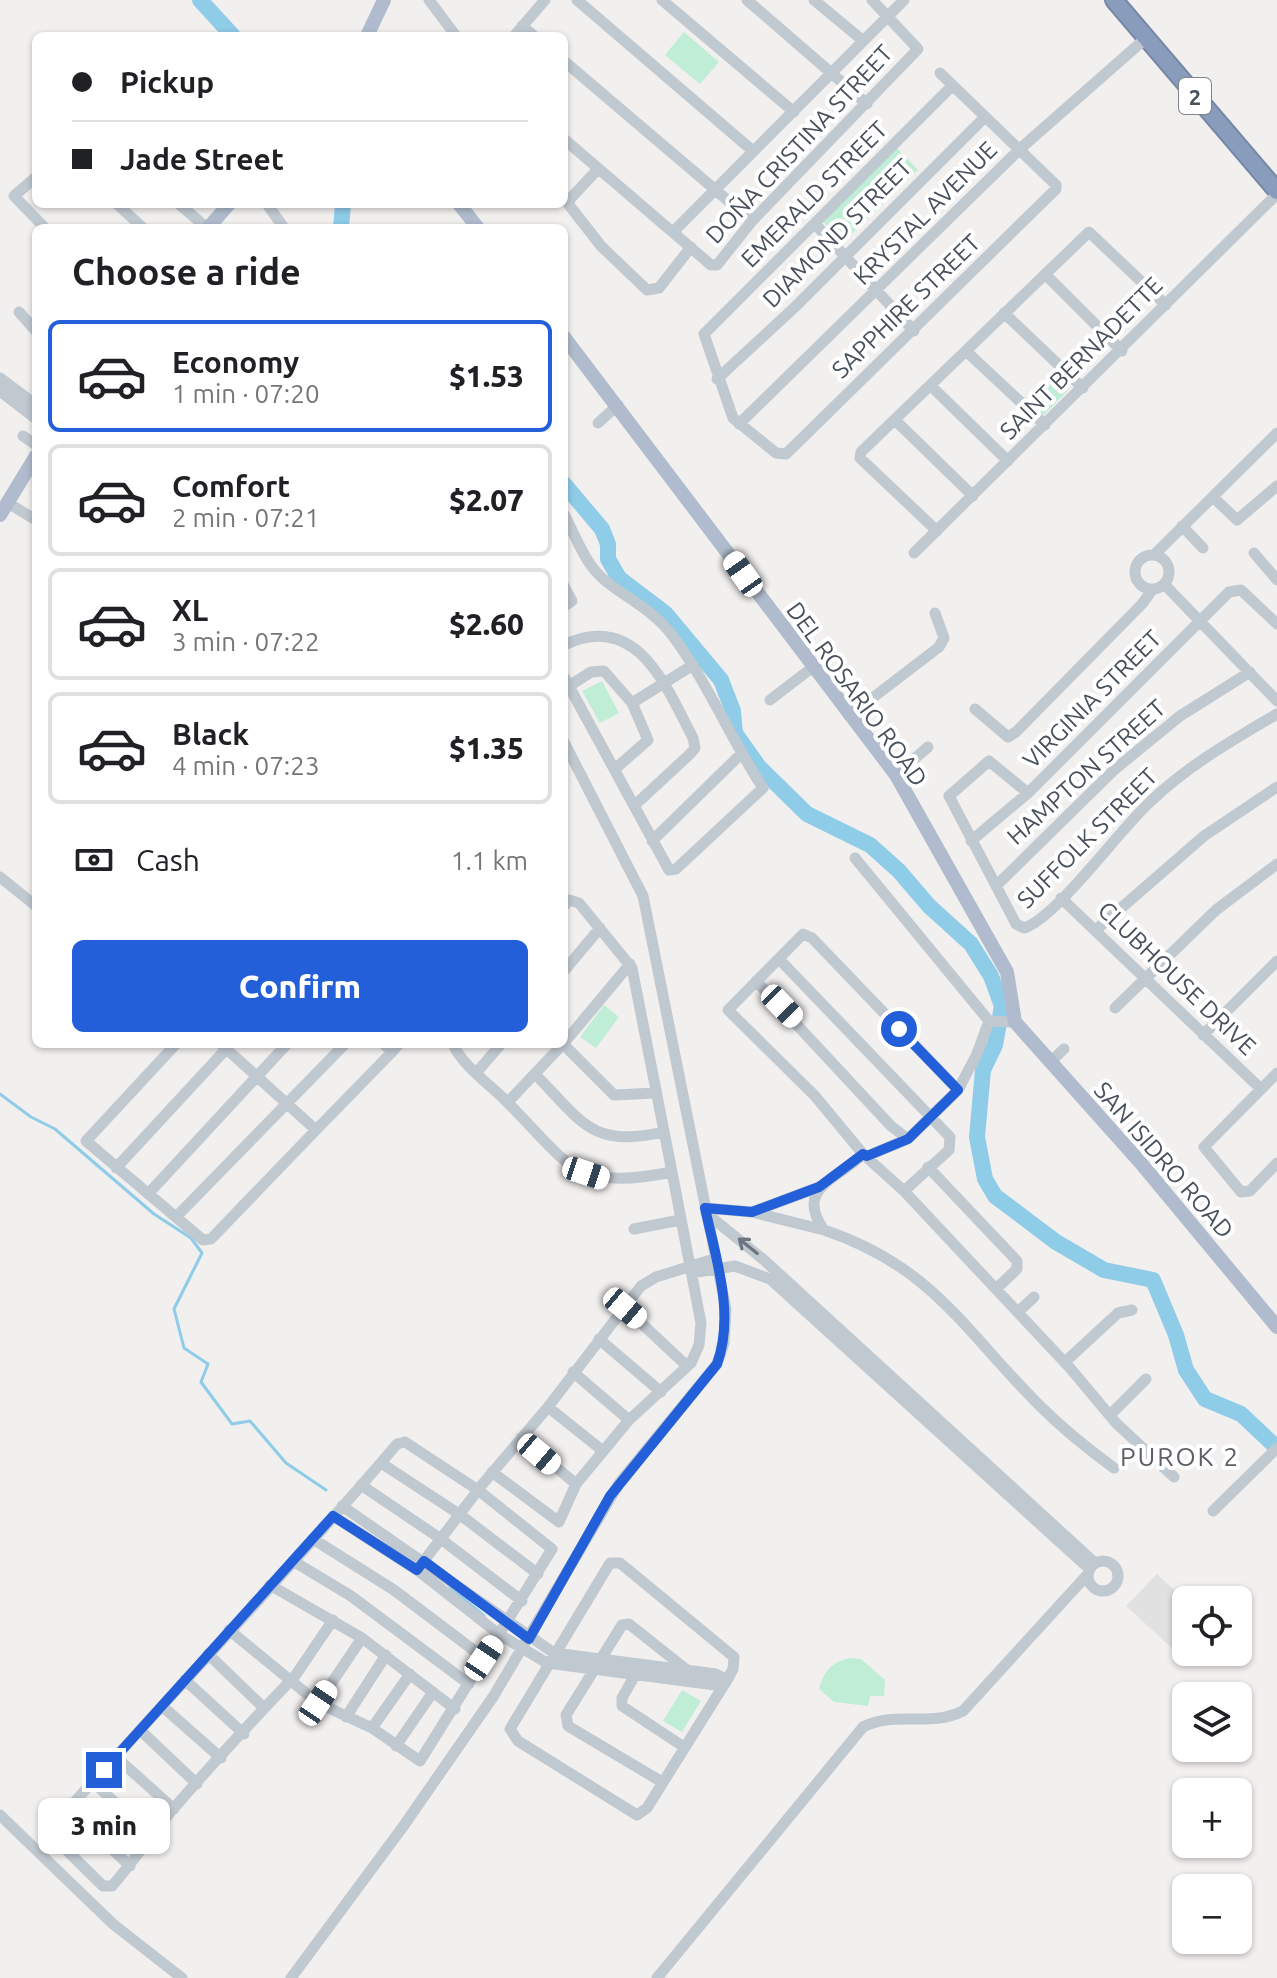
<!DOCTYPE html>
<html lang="en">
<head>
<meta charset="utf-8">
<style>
  body { margin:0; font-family:Ubuntu,sans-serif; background:#f2f2f2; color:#202124; height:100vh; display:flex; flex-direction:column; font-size:30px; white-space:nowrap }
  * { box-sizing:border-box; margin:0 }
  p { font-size:26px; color:#757577 }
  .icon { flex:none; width:44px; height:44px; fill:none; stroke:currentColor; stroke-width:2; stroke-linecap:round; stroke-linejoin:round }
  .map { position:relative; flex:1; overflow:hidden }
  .drawer { position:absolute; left:32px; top:224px; width:536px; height:824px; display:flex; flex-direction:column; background:#fff; border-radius:12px; box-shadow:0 2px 6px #0004 }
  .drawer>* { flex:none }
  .banner { position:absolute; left:32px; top:32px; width:536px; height:176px; border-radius:12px; box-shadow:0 2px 6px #0004; display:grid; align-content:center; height:176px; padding:0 40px; background:#fff }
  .buttons { position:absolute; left:1172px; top:1586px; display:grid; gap:16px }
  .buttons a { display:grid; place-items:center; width:80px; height:80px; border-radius:12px; background:#fff; box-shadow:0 2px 6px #0004; font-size:40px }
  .end { position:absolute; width:36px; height:36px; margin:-18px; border:10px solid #225fd9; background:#fff; box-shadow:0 0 0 4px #fff }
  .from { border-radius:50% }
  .bubble { position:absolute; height:56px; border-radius:12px; background:#fff; box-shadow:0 2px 6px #0004; font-size:26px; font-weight:800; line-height:56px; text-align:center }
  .car { position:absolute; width:24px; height:48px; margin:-24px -12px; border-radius:10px; box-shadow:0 0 6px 2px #0007; background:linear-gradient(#fff 24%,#345 0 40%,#fff 0 76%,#345 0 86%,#fff 0) }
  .banner b { display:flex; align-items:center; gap:28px; height:76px; font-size:30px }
  .banner b+b { border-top:2px solid #e0e0e0 }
  .banner i { width:20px; height:20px; background:#202124 }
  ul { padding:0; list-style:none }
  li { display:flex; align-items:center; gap:24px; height:112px; margin:0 16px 12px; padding:0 24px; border:4px solid #e0e0e0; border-radius:12px }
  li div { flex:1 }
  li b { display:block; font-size:30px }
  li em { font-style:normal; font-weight:800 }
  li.on { border-color:#225fd9 }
  li>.icon { width:72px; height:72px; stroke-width:1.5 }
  h2 { padding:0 40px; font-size:36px; line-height:96px }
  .pay { display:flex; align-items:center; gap:20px; height:88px; padding:0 40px; font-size:30px }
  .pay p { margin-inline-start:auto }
  .primary-button { display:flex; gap:16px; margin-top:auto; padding:16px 40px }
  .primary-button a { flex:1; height:92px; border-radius:12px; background:#225fd9; color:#fff; font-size:32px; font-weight:800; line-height:92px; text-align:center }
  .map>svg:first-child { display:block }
  .education { fill:#e2e1e1 }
  .green { fill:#c0edd6 }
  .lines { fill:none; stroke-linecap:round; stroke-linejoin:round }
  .stream { stroke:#8fcce8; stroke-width:3 }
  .river { stroke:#8fcce8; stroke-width:16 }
  .highway-casing { stroke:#7487a7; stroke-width:20 }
  .minor { stroke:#c0c8d0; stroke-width:11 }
  .major { stroke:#b0bccd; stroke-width:14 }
  .highway { stroke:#899cbb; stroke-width:16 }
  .oneway { stroke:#6c747f }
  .route { stroke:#225fd9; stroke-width:10 }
  .labels { text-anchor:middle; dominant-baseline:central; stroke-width:8; stroke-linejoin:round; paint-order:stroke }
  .shield { fill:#fff; stroke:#7f848d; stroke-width:2 }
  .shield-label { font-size:22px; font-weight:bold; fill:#48505c }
  .street-label { font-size:24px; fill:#48505c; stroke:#fff }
  .neighbourhood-label { font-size:26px; letter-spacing:2px; fill:#5c5f64; stroke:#fff }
</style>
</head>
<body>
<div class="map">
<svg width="1277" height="1978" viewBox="0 0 1277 1978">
  <rect width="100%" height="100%" fill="#f2efef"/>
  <path class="education" d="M1157,1574L1186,1601V1652H1192L1185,1660L1126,1606Z"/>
  <path class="green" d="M684,32L719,62L700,84L665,55Z
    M896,147L918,170L843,242L821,220Z
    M1054,373L1070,388L1043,416L1028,401Z
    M602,681L619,713L600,723L582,691Z
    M604,1005L619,1017L596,1048L580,1037Z
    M851,1658L861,1659L885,1680L884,1696H870L868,1706L834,1702L819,1689C824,1671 832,1661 851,1658Z
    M682,1690L701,1701L682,1732L663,1721Z"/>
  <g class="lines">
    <path class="stream" d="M0,1094L31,1117L55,1129L154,1214L191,1238L202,1253L174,1309L184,1348L208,1364L201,1382L232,1424L250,1421L286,1463L326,1490
      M450,1587L484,1616"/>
    <path class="river" d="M200,0L233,36
      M341,228L343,204
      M564,484L602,529L608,544V559L619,578L665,613L721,680L733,711L735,733L759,767L807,814L870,845L899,871L929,906L971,944L991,976L1002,1006L995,1045L983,1070L977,1137L985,1179L995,1196L1056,1242L1104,1270L1153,1280L1176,1335L1186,1370L1205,1399L1241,1414L1277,1448"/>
    <g class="highway-casing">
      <path id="highway" d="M1114,0L1277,191"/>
    </g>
    <path class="minor" d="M429,0L456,36
      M577,0L753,151
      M662,0L794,112
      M747,0L867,104
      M814,0L861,39
      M522,26L534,36
      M514,36L545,0
      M564,61L752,221
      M940,73L1056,185V189L786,454L776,453L733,418L704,334L952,86
      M564,139L711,265H717L752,221L918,49L872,0
      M598,169L570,199L569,205L601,246L647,290L659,288L691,247
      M36,177L14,196L45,228
      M117,204L143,228
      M179,204L207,228
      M267,204L284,228
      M816,225L914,331
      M673,232L904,0
      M1045,274L1122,351
      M19,312L36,331
      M1004,313L1083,388
      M966,351L1045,425
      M0,378L36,405
      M717,379L795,307L985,117
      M931,386L1008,461
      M0,391L36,419
      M895,420L973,496
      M598,423L618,405
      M739,424L1021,148L1146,38
      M23,436L36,445
      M1213,497L1237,520L1277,486
      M8,503L36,520
      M564,514C573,531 581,553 593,568C612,593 648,603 672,635C708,683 730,738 763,788L676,869L669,870L564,677
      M1182,526L1203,548
      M937,531L860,458L861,452L1089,232L1166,305
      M914,553L1277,194
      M1254,553L1277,580
      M1154,555L1277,433
      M1135 572a17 17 0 1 1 34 0a17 17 0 1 1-34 0Z
      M1164,584L1277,701
      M564,586L572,601L564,606
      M564,645C637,611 665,684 693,738L695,748L690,754L635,805
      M569,686L591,672L604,671L632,703L648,740L615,769
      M770,700L813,667
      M632,703L693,665
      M975,709L1008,737L1016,732L1142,604L1153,589
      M849,716L939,647L944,638L935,613
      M896,775L928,747
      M1028,793L989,761L949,796L1016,924L1024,928C1056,918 1120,829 1150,802C1187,766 1233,740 1277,714
      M652,841L741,754
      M971,841L1028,793L1229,592L1241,590L1277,624
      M855,858L989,1021L1015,1022
      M0,877L36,906
      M997,885L1114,770L1180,716L1250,672
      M1061,898L1261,1089
      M1097,929L1204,836L1277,787
      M779,959L950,1137L949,1150L904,1191
      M564,971L600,928
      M756,981L891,1126L908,1139
      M1115,1008L1216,910L1277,864
      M1203,1035L1277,961
      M564,1043L630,964
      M176,1044L86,1141L203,1240L211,1239L316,1130
      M221,1044L316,1130L392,1052
      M384,1044L392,1052L399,1044
      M453,1044C461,1064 489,1084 504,1099C569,1163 571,1192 672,1172L632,968L579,903L569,900L564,906
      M563,1044L614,1095L656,1093
      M1050,1062L1064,1049
      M477,1072L501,1044
      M1277,1073L1204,1147L1241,1192L1250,1191L1277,1163
      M535,1074C581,1121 592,1149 663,1132
      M958,1090L977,1054L989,1021
      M508,1102L563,1044
      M867,1156L908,1139L958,1090L812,938L803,934L728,1010L815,1096L863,1154L904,1191L1070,1368L1116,1423L1174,1477
      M928,1167L1017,1261V1269L996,1289
      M116,1168L229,1046
      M148,1194L287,1044
      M705,1208L752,1212L819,1187
      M752,1212L824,1230C794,1188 838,1179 863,1154
      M706,1213L764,1260L1095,1563
      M176,1217L345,1044
      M634,1229L680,1220
      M824,1230C932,1266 964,1330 1039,1405C1062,1428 1088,1449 1114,1468
      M691,1273L735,1266L770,1279L1085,1565
      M625,1308L687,1366
      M1018,1312L1034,1297
      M599,1339L661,1392
      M1065,1362L1118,1313L1132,1310
      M573,1372L629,1420
      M548,1407L603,1451
      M1110,1415L1146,1379
      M521,1438L576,1484
      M381,1463L459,1514L538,1574
      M492,1472L559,1522L576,1484L629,1420L691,1363L699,1345L701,1323L672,1172
      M361,1485L441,1539L522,1601
      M481,1486L548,1407L641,1286L656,1277L714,1259
      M342,1506L554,1653L716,1674L727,1680
      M1213,1511L1277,1448
      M333,1516L417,1570L500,1635L547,1663L723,1686
      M313,1539L394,1590L484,1658
      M1088 1576a15 15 0 1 1 30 0a15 15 0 1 1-30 0Z
      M293,1561L351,1596L469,1684
      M610,1563H620L734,1657L733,1669L727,1680L647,1808L637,1815L518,1741L510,1729Z
      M420,1566L478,1490
      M270,1585L362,1638L455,1709
      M229,1630L318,1703L372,1728L420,1761L552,1549L478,1490L405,1442L397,1444C289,1571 173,1692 62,1816L49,1833L103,1886H112C134,1861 152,1833 174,1808C212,1764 252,1721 292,1679L295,1676L333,1620
      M208,1654L264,1708
      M639,1668L622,1698V1706L684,1747
      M185,1680L244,1734
      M318,1703L362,1638
      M162,1706L221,1758
      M346,1717L386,1655
      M372,1728L410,1674
      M140,1730L197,1784
      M396,1746L433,1692
      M116,1757L174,1809
      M93,1782L152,1837
      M662,1782L568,1726L566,1715L622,1625L629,1624L687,1670
      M69,1809L130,1866
      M0,1815L113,1924L182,1978
      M291,1978L402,1828L493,1697L620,1482L717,1364L724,1343L726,1309L643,896L564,742
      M657,1978L863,1727C896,1710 929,1728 963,1711L1088,1574"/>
    <path class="major" d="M367,36L384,0
      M459,204L478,228
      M208,228L229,204
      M564,337L896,775L1007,972L1015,1022L1140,1162L1277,1327
      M0,515L36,456"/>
    <use href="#highway" class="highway"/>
  </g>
  <defs><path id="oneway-shaft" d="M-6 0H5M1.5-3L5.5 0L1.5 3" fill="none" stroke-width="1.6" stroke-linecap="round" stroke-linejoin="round" transform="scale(2)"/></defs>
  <use class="oneway" href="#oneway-shaft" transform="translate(748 1246) rotate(-141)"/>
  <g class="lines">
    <path class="route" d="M104,1770L333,1516L417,1570L424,1561L529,1639L610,1496L717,1364C735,1314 716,1259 705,1208L752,1212L819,1187L863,1154L867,1156L908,1139L958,1090L899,1029"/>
  </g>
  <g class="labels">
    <rect class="shield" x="1179" y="78" width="32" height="36" rx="6"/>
    <g class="shield-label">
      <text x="1195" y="96">2</text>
    </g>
    <g class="street-label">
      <text transform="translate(799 144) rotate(-47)">DOÑA CRISTINA STREET</text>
      <text transform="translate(814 194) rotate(-45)">EMERALD STREET</text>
      <text transform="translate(925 213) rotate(-45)">KRYSTAL AVENUE</text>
      <text transform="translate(837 233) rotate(-45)">DIAMOND STREET</text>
      <text transform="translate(906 306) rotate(-44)">SAPPHIRE STREET</text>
      <text transform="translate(1081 358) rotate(-45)">SAINT BERNADETTE</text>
      <text transform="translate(857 694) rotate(54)">DEL ROSARIO ROAD</text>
      <text transform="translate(1092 699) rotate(-45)">VIRGINIA STREET</text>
      <text transform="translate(1086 772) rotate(-42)">HAMPTON STREET</text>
      <text transform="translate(1087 838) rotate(-45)">SUFFOLK STREET</text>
      <text transform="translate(1177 978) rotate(44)">CLUBHOUSE DRIVE</text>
      <text transform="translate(1164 1160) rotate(49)">SAN ISIDRO ROAD</text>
    </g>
    <g class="neighbourhood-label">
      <text x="1180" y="1456">PUROK 2</text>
    </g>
  </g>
</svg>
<div class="buttons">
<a><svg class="icon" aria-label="locate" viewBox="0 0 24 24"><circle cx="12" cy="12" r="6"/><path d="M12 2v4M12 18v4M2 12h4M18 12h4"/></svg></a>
<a><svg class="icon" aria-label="layers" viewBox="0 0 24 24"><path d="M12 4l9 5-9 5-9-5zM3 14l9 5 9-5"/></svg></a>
<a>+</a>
<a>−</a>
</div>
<i class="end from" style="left:899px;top:1029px"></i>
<i class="end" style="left:104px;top:1770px"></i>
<div class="bubble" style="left:38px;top:1798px;width:132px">3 min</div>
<i class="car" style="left:743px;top:574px;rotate:325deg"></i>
<i class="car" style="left:782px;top:1006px;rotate:136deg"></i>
<i class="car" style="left:586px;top:1173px;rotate:108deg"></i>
<i class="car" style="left:625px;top:1308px;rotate:130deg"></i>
<i class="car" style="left:539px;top:1454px;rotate:130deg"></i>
<i class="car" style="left:484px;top:1658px;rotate:34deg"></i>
<i class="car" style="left:318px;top:1703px;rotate:34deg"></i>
<div class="banner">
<b><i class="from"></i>Pickup</b>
<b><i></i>Jade Street</b>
</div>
<section class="drawer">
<h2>Choose a ride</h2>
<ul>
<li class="on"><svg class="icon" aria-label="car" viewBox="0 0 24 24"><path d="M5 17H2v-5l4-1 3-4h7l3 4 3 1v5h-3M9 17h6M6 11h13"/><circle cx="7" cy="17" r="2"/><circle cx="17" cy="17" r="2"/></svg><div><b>Economy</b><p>1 min · 07:20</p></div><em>$1.53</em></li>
<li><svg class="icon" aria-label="car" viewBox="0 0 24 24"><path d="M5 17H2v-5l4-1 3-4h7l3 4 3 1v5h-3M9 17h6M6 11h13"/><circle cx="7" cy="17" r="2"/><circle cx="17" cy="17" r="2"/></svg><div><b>Comfort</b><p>2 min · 07:21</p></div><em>$2.07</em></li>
<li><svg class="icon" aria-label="car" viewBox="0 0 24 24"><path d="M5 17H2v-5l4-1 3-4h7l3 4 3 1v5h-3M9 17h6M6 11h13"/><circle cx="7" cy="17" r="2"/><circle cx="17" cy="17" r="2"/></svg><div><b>XL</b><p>3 min · 07:22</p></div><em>$2.60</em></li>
<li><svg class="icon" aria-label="car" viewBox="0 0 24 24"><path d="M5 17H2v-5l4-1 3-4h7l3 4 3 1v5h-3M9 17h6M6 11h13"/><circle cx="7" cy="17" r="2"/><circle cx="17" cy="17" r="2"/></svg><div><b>Black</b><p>4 min · 07:23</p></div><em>$1.35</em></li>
</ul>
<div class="pay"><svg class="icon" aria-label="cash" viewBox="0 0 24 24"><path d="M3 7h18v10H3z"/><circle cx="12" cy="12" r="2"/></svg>Cash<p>1.1 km</p></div>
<div class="primary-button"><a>Confirm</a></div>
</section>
</div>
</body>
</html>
